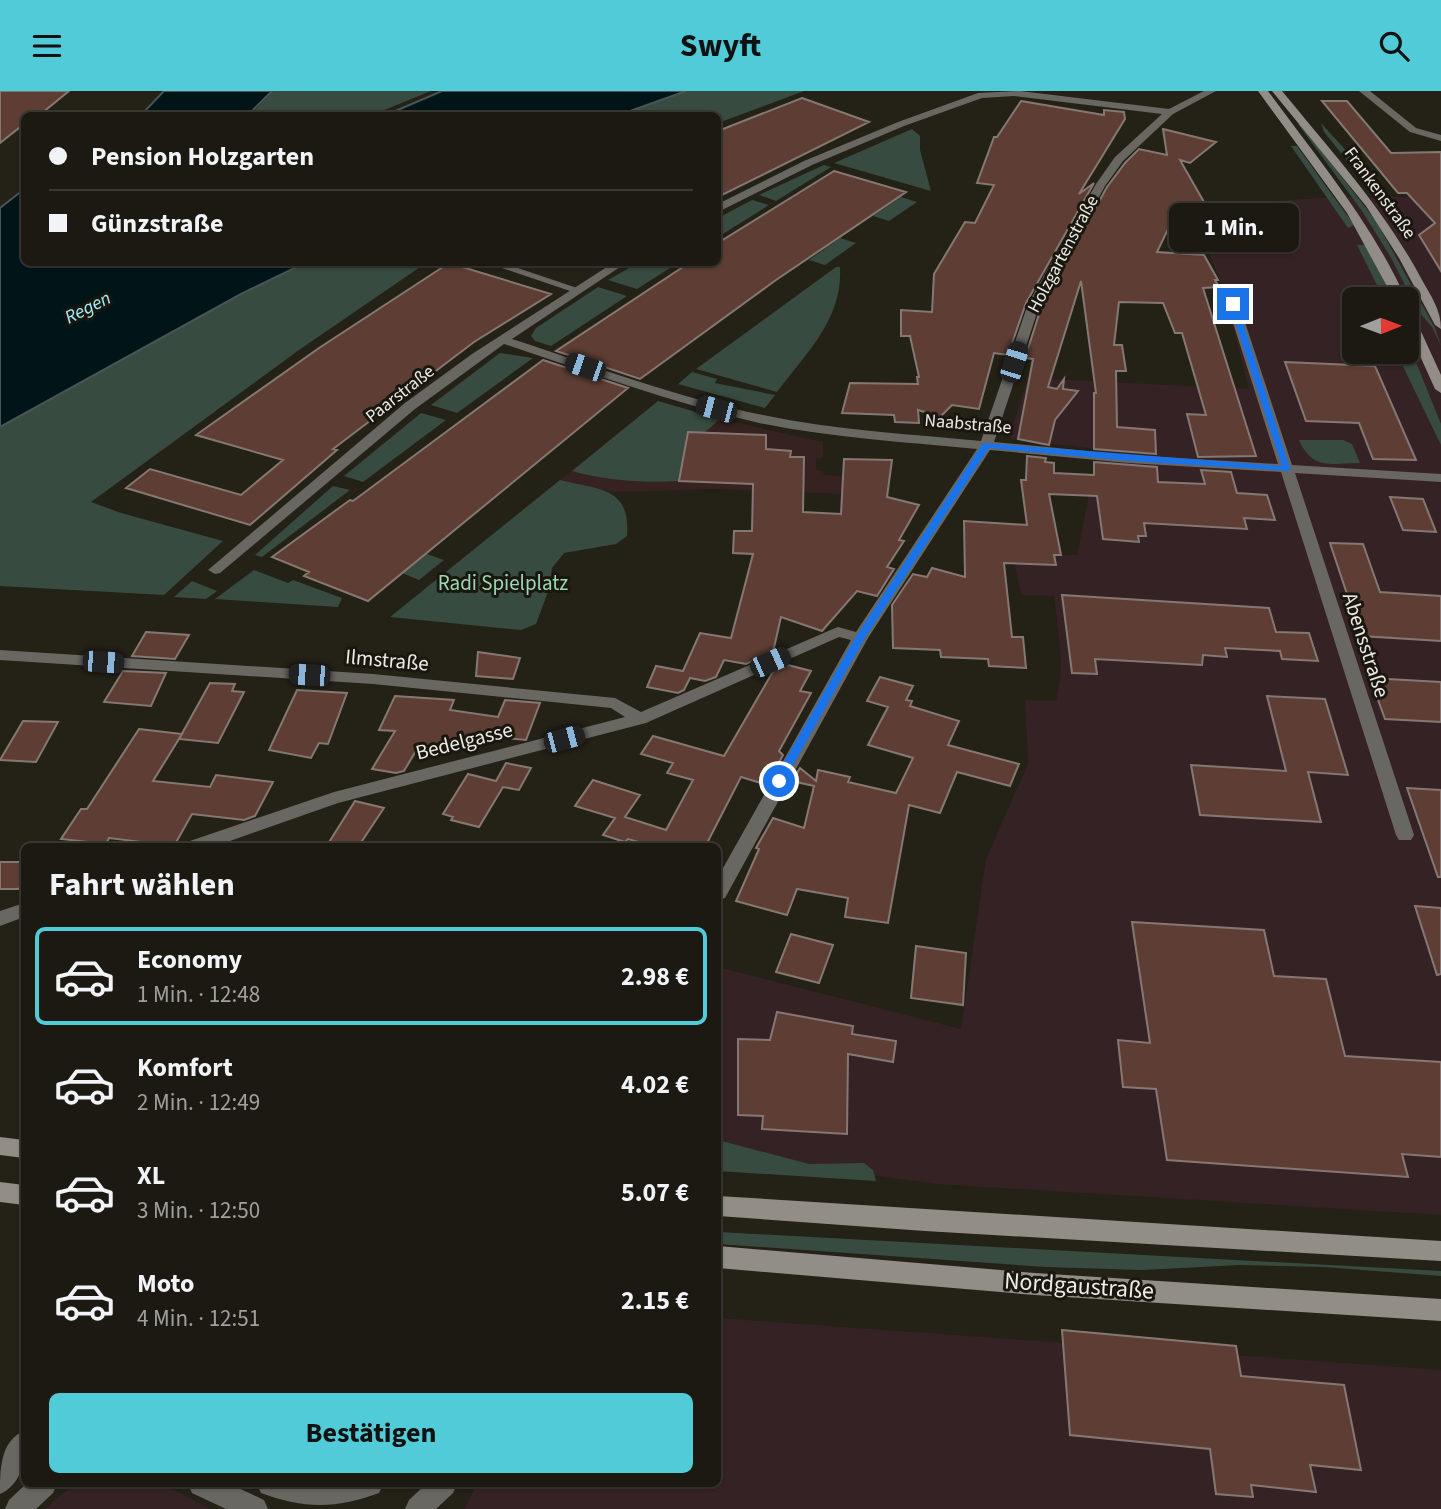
<!DOCTYPE html>
<html lang="de">
<head>
<meta charset="utf-8">
<style>
  body { margin:0; font-family:"Source Sans 3",sans-serif; background:#28261f; color:#f1f3f6; height:100vh; display:flex; flex-direction:column; font-size:26px; white-space:nowrap }
  * { box-sizing:border-box; margin:0 }
  p { font-size:23px; color:#a0a09f }
  .icon { flex:none; width:38px; height:38px; fill:none; stroke:currentColor; stroke-width:2; stroke-linecap:round; stroke-linejoin:round }
  .map { position:relative; flex:1; overflow:hidden }
  .sheet { position:absolute; left:21px; top:752px; width:700px; height:644px; display:flex; flex-direction:column; background:#1b1911; border-radius:10px; box-shadow:0 2px 5px #0004,0 0 0 2px #393831 }
  .sheet>* { flex:none }
  .guide { position:absolute; left:21px; top:21px; width:700px; height:154px; border-radius:10px; box-shadow:0 2px 5px #0004,0 0 0 2px #393831; display:grid; align-content:center; height:154px; padding:0 28px; background:#1b1911 }
  .needle { width:46px; rotate:89deg }
  .fabs { position:absolute; left:1342px; top:196px; display:grid; gap:14px }
  .fabs a { display:grid; place-items:center; width:77px; height:77px; border-radius:10px; background:#1b1911; box-shadow:0 2px 5px #0004,0 0 0 2px #393831; font-size:35px }
  .end { position:absolute; width:32px; height:32px; margin:-16px; border:9px solid #1a73e8; background:#fff; box-shadow:0 0 0 4px #fff }
  .from { border-radius:50% }
  .bubble { position:absolute; height:49px; border-radius:10px; background:#1b1911; box-shadow:0 2px 5px #0004,0 0 0 2px #393831; font-size:23px; font-weight:700; line-height:49px; text-align:center }
  .car { position:absolute; width:21px; height:42px; margin:-21px -10px; border-radius:9px; box-shadow:0 0 5px 2px #0007; background:linear-gradient(#222 24%,#8ab4d8 0 40%,#222 0 76%,#8ab4d8 0 86%,#222 0) }
  .guide b { display:flex; align-items:center; gap:24px; height:66px; font-size:26px }
  .guide b+b { border-top:2px solid #393831 }
  .guide i { width:18px; height:18px; background:#f1f3f6 }
  ul { padding:0; list-style:none }
  li { display:flex; align-items:center; gap:21px; height:98px; margin:0 14px 10px; padding:0 14px; border:4px solid transparent; border-radius:10px }
  li div { flex:1 }
  li b { display:block; font-size:26px }
  li em { font-style:normal; font-weight:700 }
  li.active { border-color:#52cbd9 }
  li>.icon { width:63px; height:63px; stroke-width:1.5 }
  h2 { padding:0 28px; font-size:32px; line-height:84px }
  .cta { display:flex; gap:14px; margin-top:auto; padding:14px 28px }
  .cta a { flex:1; height:80px; border-radius:10px; background:#52cbd9; color:#111; font-size:28px; font-weight:700; line-height:80px; text-align:center }
  header { display:flex; justify-content:space-between; align-items:center; height:91px; padding:0 28px; background:#52cbd9; color:#111; font-size:32px; font-weight:700 }
  .map>svg:first-child { display:block }
  .commercial { fill:#352224; fill-rule:evenodd }
  .education { fill:#362220 }
  .green { fill:#384b40 }
  .water { fill:#011417; stroke:#485455; stroke-width:2 }
  .building { fill:#5e3e34; stroke:#857873; stroke-width:2 }
  .lines { fill:none; stroke-linecap:round; stroke-linejoin:round }
  .pedestrian { fill:#696762; fill-rule:evenodd }
  .minor { fill:#696762; fill-rule:evenodd }
  .secondary { fill:#928e87; fill-rule:evenodd }
  .route { fill:#1a73e8 }
  .labels { text-anchor:middle; dominant-baseline:central; stroke-width:6; stroke-linejoin:round; paint-order:stroke }
  .far-street-label { font-size:18px; fill:#edebe5; stroke:#1a170e }
  .far-water-label { font-size:19px; font-style:italic; fill:#a2f0fc; stroke:#1a170e }
  .park-label { font-size:21px; fill:#9ad7b5; stroke:#1a170e }
  .street-label { font-size:21px; fill:#edebe5; stroke:#1a170e }
  .near-street-label { font-size:24px; fill:#edebe5; stroke:#1a170e }
</style>
</head>
<body>
<header><svg class="icon" aria-label="menu" viewBox="0 0 24 24"><path d="M4 6h16M4 12h16M4 18h16"/></svg>Swyft<svg class="icon" aria-label="search" viewBox="0 0 24 24"><circle cx="10" cy="10" r="6"/><path d="M15 15l6 6"/></svg></header>
<div class="map">
<svg width="1441" height="1418" viewBox="0 0 1441 1418">
  <rect width="100%" height="100%" fill="#242117"/>
  <path class="commercial" d="M1441,105V1124L939,1093L718,1065V876L961,938L986,768L1028,673L1025,609L1056,610L1060,588L1061,566L1054,505L1021,504L1013,464H1077L1098,358L1011,348L1010,343L1028,287L1249,298L1223,197L1191,115L1320,107ZM1354,208H1407V261H1354Z
    M718,1227L1441,1279V1418H464L477,1393H718Z
    M74,1393H164L210,1418H45Z"/>
  <path class="education" d="M658,310L720,328L823,351V367H816V379L823,380L824,384L842,385V403L715,398L611,401L560,389Z"/>
  <path class="green" d="M272,0H431L372,24H257L253,22Z
    M686,0H804L718,32V24H619Z
    M1300,32L1376,130L1435,237L1441,255L1432,236L1419,221L1390,165L1362,120L1298,33Z
    M1321,32L1351,65L1383,108L1375,104L1324,41Z
    M912,38L920,45V59L931,100L834,72Z
    M1291,55H1297L1354,134L1348,137Z
    M824,74L831,76L776,110L759,104Z
    M901,106L917,111L889,130L873,125Z
    M752,109L769,114L718,146V127Z
    M840,147L856,152L825,174L809,169Z
    M1357,154H1367L1393,208H1384Z
    M305,172H426L299,259L91,411L121,422L223,450L164,504L0,495V336L241,203Z
    M638,172H678L637,198L608,189Z
    M836,176H840C843,228 806,262 777,301L696,278Z
    M598,196L627,205L551,255L535,250L531,245L536,237Z
    M1407,249L1441,333V354L1396,261H1407Z
    M500,262L533,267L457,322L431,314Z
    M692,281L717,288L715,292L775,304L765,317L678,293Z
    M658,310L720,328L704,342L687,341L679,390C642,392 608,390 572,380Z
    M421,322L446,329L363,391L344,385Z
    M1299,349H1343L1352,353L1360,372C1331,372 1313,380 1299,349Z
    M560,389C598,399 631,395 627,445L616,453L564,462L552,477L549,498L536,533L521,539L390,526Z
    M333,395L350,399L262,466L255,464Z
    M427,463L444,469L419,489L402,482Z
    M254,479L288,492L293,489L342,507L338,516L215,508Z
    M192,490L217,500L206,508L174,506Z
    M718,1049L809,1073L864,1072L873,1079L876,1090L718,1080Z
    M718,1141L1441,1180V1185L1324,1176L1240,1174L1142,1179L1046,1176L718,1153Z"/>
  <path class="water" d="M164,0H272L253,19L257,24H141Z
    M442,0H686L619,24H386Z
    M23,99L24,172H305L241,203L0,336V117Z"/>
  <path class="building" d="M0,0H69L42,22L24,24V33L0,52Z
    M802,7L869,31L718,106V40Z
    M1021,10L1104,24V19L1124,21L1125,28L1079,103L1094,92L1026,212L1008,264L994,262L979,318L952,314L940,326L918,319L919,332L895,331L894,324L842,322L850,292L918,293L917,286H919L910,245H901V219L932,221L934,183L965,131L975,132L994,94L977,92L994,46H997Z
    M1322,10H1347L1391,62L1441,61V180L1419,144L1435,132L1407,102H1398Z
    M1163,38L1216,51L1190,72L1180,69L1204,111H1181L1157,161L1204,164L1218,189H1215L1219,196L1203,197L1256,365L1198,366L1187,323L1206,324L1182,242H1175L1163,212L1119,211L1114,254H1122L1126,280H1116L1117,336L1155,339L1156,363L1094,358V302H1096L1081,190L1048,296L1057,298L1064,288L1063,298L1078,300L1055,329L1049,354L1018,348L1033,268L1025,267L1042,214L1107,96L1125,72L1139,58L1167,64Z
    M834,80L906,101L776,189L640,288L556,260L689,172H718V153L721,150Z
    M449,172L551,203L474,251L333,358L337,359L250,434L126,397L150,378L241,404L283,369L196,344L319,257Z
    M543,269L628,297L368,510L304,485L309,481L272,466L350,409L353,410Z
    M1285,271L1375,275L1416,369L1373,368L1359,332L1306,330Z
    M688,341L766,344V358L791,360L790,366H804L803,421L841,423L844,368L892,369L887,406L919,414L899,449L904,450L887,476L894,478L877,505L857,500L822,540L781,526L773,561L746,573L724,569L716,586L705,590L690,587L684,599L678,602L647,596L656,575L683,580L700,542L731,547L753,463L733,462L734,440H752L753,393L679,390Z
    M1027,365L1046,367L1045,371L1054,372V382L1094,384V371L1157,376L1158,391L1205,393L1201,379L1231,381L1237,402L1267,404L1275,429L1244,427L1247,438L1144,432L1146,445H1138L1139,451L1103,448L1097,405L1049,403L1061,464H1054L1056,474L1004,472L1012,546H1023L1026,577L989,575L988,568L941,566L940,559L893,557L892,514L913,483L927,486L932,477L965,486L964,430L1027,434L1021,389H1026Z
    M1390,406L1423,408L1436,441L1403,439Z
    M1330,452L1363,453L1380,501L1441,505V550L1361,545Z
    M1062,504L1269,517L1276,541L1309,542L1318,570L1282,568L1280,560L1225,557L1227,566L1203,564L1202,574L1095,568L1097,583L1072,582Z
    M146,541L189,544L175,568L132,565Z
    M478,561L520,567L513,588L476,585Z
    M784,573L811,580L800,600L811,602L779,660L783,664L772,685L766,683L761,692L741,686L705,756H657L628,748L625,751L603,744L615,727L575,715L593,689L640,704L625,726L666,739L693,689L667,682L673,672L641,663L653,645L724,665L775,577Z
    M123,580L166,582L151,615L104,611Z
    M880,586L913,595L906,609L912,610L910,615L959,630L948,654L1019,673L1010,695L957,681L940,722L909,714L888,832L845,826L848,807L797,798L787,824L736,810L759,758L756,757L773,727L804,737L814,695L792,690L800,677L816,690L818,679L850,686L848,691L896,702L913,667L868,654L888,616L867,610Z
    M1370,587L1441,591V631L1385,628Z
    M210,592L235,593L232,600L244,601L218,652L179,648Z
    M297,599L347,602L328,653L319,652L311,667L269,659Z
    M395,605L454,609L450,619L498,626L505,609L540,612L526,649L472,644L464,659L420,653L404,680L396,682L372,678L395,640L379,639Z
    M1267,605L1325,608L1348,684L1308,681L1321,731L1200,724L1191,674L1286,680Z
    M23,630L58,631L36,671L0,669Z
    M139,638L182,643L153,690L210,696L216,684L273,691L255,725L244,729L192,723L174,755L109,747L106,753L61,748L81,718H87Z
    M506,672L531,677L519,699L503,696L479,736L451,729L453,726L443,723L468,683L496,690Z
    M1407,697L1441,699V786H1438Z
    M355,710L384,717L358,756H326Z
    M0,771H24V787L19,798H0Z
    M1415,815L1441,817V883L1437,884Z
    M1132,831L1264,839L1274,885L1326,888L1345,965L1441,971V1066L1402,1063L1408,1086L1167,1069L1156,998L1123,996L1118,949L1150,952Z
    M791,843L833,854L819,892L776,881Z
    M916,855L966,862L963,914L911,907Z
    M777,921L853,935L852,943L896,950L893,971L848,963L847,1043L762,1038L763,1025L738,1024V948L770,949Z
    M1062,1239L1236,1255L1241,1285L1344,1294L1361,1379L1310,1374L1316,1401L1251,1394L1253,1406L1216,1403L1210,1358L1070,1344Z"/>
  <g class="lines">
    <path class="pedestrian" d="M487,172H503L583,199L573,201Z"/>
    <path class="minor" d="M1020,0L1169,18L1204,0H1216L1173,23L1123,70L1105,95L1040,213L994,351L1129,364L1278,373L1227,213L1233,209L1239,213L1292,374L1441,383V391L1295,382L1414,744L1411,749H1399L1396,744L1281,381L1129,372L990,359L868,547L725,807L718,809V786L851,549L839,546L646,632L338,712L213,756H184L187,751L334,701L625,626L611,617L373,593L0,569V559L373,583L615,607L641,621L833,538L838,536L856,541L977,358C904,351 831,347 759,332C672,312 588,281 504,253L415,318L220,482L215,483L208,479L405,312L472,263L613,172H626L512,248C595,275 677,307 763,324C835,339 908,343 981,350L1028,213L1096,93L1115,66L1162,23L1014,5L982,7L904,35L812,74L722,119L718,120V113L804,70L898,31L978,2Z
      M1359,0H1370L1416,37L1441,44V50L1410,41Z
      M24,812V826L0,835V820Z
      M24,1340C26,1362 25,1392 0,1403C0,1379 0,1350 24,1340Z
      M26,1393H57L53,1402L36,1418H5L9,1409Z
      M188,1393H230L264,1409L268,1418H226L192,1402Z
      M257,1393H303L320,1396L383,1393L379,1402C336,1418 304,1418 261,1402Z
      M426,1393H457L453,1402L436,1418H405L409,1409Z"/>
    <path class="secondary" d="M1258,0H1268C1317,67 1372,132 1406,208H1394L1347,122Z
      M1272,0H1282C1332,61 1385,119 1422,189C1431,205 1441,219 1441,238L1435,234L1399,167L1366,115Z
      M1407,219L1413,223L1441,284V302L1435,298L1407,236Z
      M0,1046L24,1049V1067L0,1064Z
      M0,1091L24,1094V1114L0,1111Z
      M718,1105L1441,1150V1170L925,1140L718,1125Z
      M718,1155L1035,1182L1441,1208V1230L1035,1204L718,1177Z"/>
  </g>
  <path class="route" d="M1233,211L1237,213L1291,380L1129,370L989,357L865,547L783,692H775L773,690L855,547L983,352L1282,375L1229,213Z"/>
  <g class="labels">
    <g class="far-street-label">
      <text transform="translate(1380 102) rotate(54)">Frankenstraße</text>
      <text transform="translate(1063 163) rotate(-62)">Holzgartenstraße</text>
      <text transform="translate(400 303) rotate(-38)">Paarstraße</text>
      <text transform="translate(968 333) rotate(5)">Naabstraße</text>
    </g>
    <g class="far-water-label">
      <text transform="translate(88 217) rotate(-27)">Regen</text>
    </g>
    <g class="park-label">
      <text x="503" y="492">Radi Spielplatz</text>
    </g>
    <g class="street-label">
      <text transform="translate(1366 554) rotate(72)">Abensstraße</text>
      <text transform="translate(387 569) rotate(5)">Ilmstraße</text>
      <text transform="translate(464 650) rotate(-14)">Bedelgasse</text>
    </g>
    <g class="near-street-label">
      <text transform="translate(1079 1195) rotate(4)">Nordgaustraße</text>
    </g>
  </g>
</svg>
<div class="fabs">
<a><svg class="needle" viewBox="-14 -14 28 28"><path d="M0-13l5 13h-10z" fill="#e53935"/><path d="M0 13l5-13h-10z" fill="#a0a09f"/></svg></a>
</div>
<i class="end from" style="left:779px;top:690px"></i>
<i class="end" style="left:1233px;top:213px"></i>
<div class="bubble" style="left:1169px;top:112px;width:130px">1 Min.</div>
<i class="car" style="left:1014px;top:271px;rotate:18deg"></i>
<i class="car" style="left:585px;top:276px;rotate:289deg"></i>
<i class="car" style="left:716px;top:318px;rotate:285deg"></i>
<i class="car" style="left:103px;top:571px;rotate:94deg"></i>
<i class="car" style="left:770px;top:571px;rotate:66deg"></i>
<i class="car" style="left:309px;top:584px;rotate:274deg"></i>
<i class="car" style="left:564px;top:648px;rotate:75deg"></i>
<div class="guide">
<b><i class="from"></i>Pension Holzgarten</b>
<b><i></i>Günzstraße</b>
</div>
<section class="sheet">
<h2>Fahrt wählen</h2>
<ul>
<li class="active"><svg class="icon" aria-label="car" viewBox="0 0 24 24"><path d="M5 17H2v-5l4-1 3-4h7l3 4 3 1v5h-3M9 17h6M6 11h13"/><circle cx="7" cy="17" r="2"/><circle cx="17" cy="17" r="2"/></svg><div><b>Economy</b><p>1 Min. · 12:48</p></div><em>2.98 €</em></li>
<li><svg class="icon" aria-label="car" viewBox="0 0 24 24"><path d="M5 17H2v-5l4-1 3-4h7l3 4 3 1v5h-3M9 17h6M6 11h13"/><circle cx="7" cy="17" r="2"/><circle cx="17" cy="17" r="2"/></svg><div><b>Komfort</b><p>2 Min. · 12:49</p></div><em>4.02 €</em></li>
<li><svg class="icon" aria-label="car" viewBox="0 0 24 24"><path d="M5 17H2v-5l4-1 3-4h7l3 4 3 1v5h-3M9 17h6M6 11h13"/><circle cx="7" cy="17" r="2"/><circle cx="17" cy="17" r="2"/></svg><div><b>XL</b><p>3 Min. · 12:50</p></div><em>5.07 €</em></li>
<li><svg class="icon" aria-label="car" viewBox="0 0 24 24"><path d="M5 17H2v-5l4-1 3-4h7l3 4 3 1v5h-3M9 17h6M6 11h13"/><circle cx="7" cy="17" r="2"/><circle cx="17" cy="17" r="2"/></svg><div><b>Moto</b><p>4 Min. · 12:51</p></div><em>2.15 €</em></li>
</ul>
<div class="cta"><a>Bestätigen</a></div>
</section>
</div>
</body>
</html>
